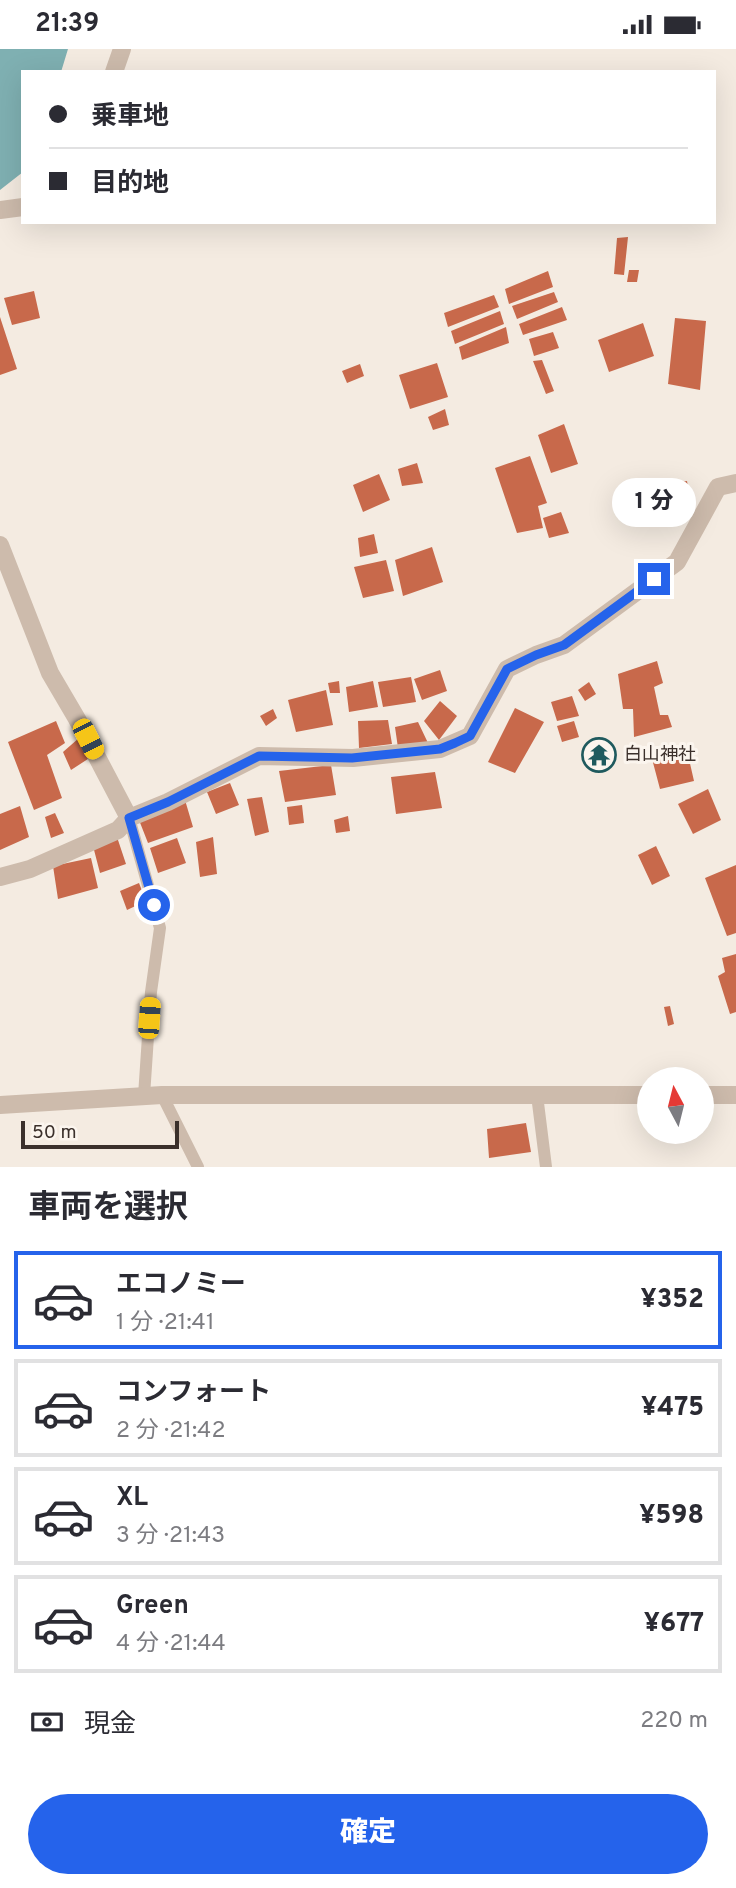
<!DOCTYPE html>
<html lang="ja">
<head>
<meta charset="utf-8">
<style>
  body { margin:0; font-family:Overpass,"Noto Sans JP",sans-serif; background:#f2f2f3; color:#2b2b33; height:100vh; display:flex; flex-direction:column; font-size:26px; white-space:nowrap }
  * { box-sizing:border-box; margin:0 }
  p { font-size:23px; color:#7c7c81 }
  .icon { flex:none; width:38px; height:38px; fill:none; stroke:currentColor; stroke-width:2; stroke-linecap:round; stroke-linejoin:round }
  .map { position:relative; height:1118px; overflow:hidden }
  .panel { display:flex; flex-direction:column; background:#fff; flex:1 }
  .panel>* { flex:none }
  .hud { position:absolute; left:21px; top:21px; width:695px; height:154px; border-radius:0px; box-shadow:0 7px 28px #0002; display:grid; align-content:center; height:154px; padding:0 28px; background:#fff }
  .needle { width:46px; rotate:353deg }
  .buttons { position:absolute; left:637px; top:1018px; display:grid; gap:14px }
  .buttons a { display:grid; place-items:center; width:77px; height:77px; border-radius:50%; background:#fff; box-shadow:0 7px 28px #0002; font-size:35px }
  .scale { position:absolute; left:21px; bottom:18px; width:158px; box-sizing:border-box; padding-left:7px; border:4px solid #3b302b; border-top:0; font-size:19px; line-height:24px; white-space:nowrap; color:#3b302b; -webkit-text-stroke:5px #fbf5ee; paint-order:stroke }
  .end { position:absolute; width:32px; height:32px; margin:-16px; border:9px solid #2563eb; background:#fff; box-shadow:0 0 0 4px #fff }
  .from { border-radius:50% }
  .bubble { position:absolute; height:49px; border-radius:24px; background:#fff; box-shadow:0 7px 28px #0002; font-size:23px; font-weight:800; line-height:49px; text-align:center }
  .car { position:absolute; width:21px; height:42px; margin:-21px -10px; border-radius:9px; box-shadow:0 0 5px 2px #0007; background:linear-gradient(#f5c518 24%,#345 0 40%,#f5c518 0 76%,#345 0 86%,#f5c518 0) }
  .hud b { display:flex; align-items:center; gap:24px; height:66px; font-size:26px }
  .hud b+b { border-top:2px solid #e1e1e2 }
  .hud i { width:18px; height:18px; background:#2b2b33 }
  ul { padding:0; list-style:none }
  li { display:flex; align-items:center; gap:21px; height:98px; margin:0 14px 10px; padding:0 14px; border:4px solid #e1e1e2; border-radius:0px }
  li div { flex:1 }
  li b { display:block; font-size:26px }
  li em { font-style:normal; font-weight:800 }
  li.selected { border-color:#2563eb }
  li>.icon { width:63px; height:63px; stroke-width:1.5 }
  h2 { padding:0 28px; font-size:32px; line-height:84px }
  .pay { display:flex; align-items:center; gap:18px; height:77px; padding:0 28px; font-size:26px }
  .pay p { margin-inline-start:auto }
  .action { display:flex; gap:14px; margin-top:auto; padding:14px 28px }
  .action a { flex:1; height:80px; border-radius:42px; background:#2563eb; color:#fff; font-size:28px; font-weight:800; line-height:80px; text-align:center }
  .status { display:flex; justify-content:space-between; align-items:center; height:49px; padding:0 35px; background:#fff; direction:ltr }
  .status svg { height:19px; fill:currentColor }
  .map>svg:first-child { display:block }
  .water { fill:#7fb0b2 }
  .building { fill:#c8694b }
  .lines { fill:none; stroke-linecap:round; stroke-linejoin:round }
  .service { stroke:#cdbbac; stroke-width:12 }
  .minor { stroke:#cdbbac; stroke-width:18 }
  .route { stroke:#2563eb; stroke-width:9 }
  .labels { text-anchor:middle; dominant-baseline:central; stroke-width:6; stroke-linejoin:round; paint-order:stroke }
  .poi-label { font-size:18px; fill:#3b302b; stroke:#fbf5ee; text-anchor:start }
</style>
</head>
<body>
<div class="status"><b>21:39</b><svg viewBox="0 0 49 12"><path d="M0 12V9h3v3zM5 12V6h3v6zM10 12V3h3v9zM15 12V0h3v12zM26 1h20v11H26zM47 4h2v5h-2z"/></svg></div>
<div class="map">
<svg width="736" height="1118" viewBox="0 0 736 1118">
  <rect width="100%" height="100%" fill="#f4ebe1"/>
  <path class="water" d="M0,0H68L61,23H23V123L0,141Z"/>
  <path class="building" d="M628,188L624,226L614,225L617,189Z
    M629,221H639L637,233H627Z
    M548,222L553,238L509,255L505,240Z
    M34,242L40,269L12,276L4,249Z
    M554,243L558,253L517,270L512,257Z
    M494,246L499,258L448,278L444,264Z
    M562,258L567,271L523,286L519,275Z
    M500,262L504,275L455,295L451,282Z
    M0,268L17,320L0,326Z
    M675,269L706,272L700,341L668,335Z
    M643,274L654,307L609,323L598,291Z
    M506,278L509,294L462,311L459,298Z
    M553,283L559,299L534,307L529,290Z
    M542,311L554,342L546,345L533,312Z
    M437,314L448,348L410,360L399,326Z
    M360,315L364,327L347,334L342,322Z
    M445,360L449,376L433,381L428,368Z
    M564,375L578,415L551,424L538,386Z
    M530,407L547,454L538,457L543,479L517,484L495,419Z
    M417,414L423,434L402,437L398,420Z
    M379,425L390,451L363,463L353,436Z
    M687,432L690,450L679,452L675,434Z
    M561,463L569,484L549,489L543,469Z
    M374,485L378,504L360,508L358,489Z
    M432,498L443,533L403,547L395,511Z
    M386,511L394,542L363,549L354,518Z
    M657,612L663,634L654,638L660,666H668L672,678L634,688L633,660H623L618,625Z
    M440,621L447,642L422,651L414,630Z
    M411,628L416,653L383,658L378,633Z
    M339,632L340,644H330L328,634Z
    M373,632L378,658L349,663L346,638Z
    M589,633L596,645L585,652L578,641Z
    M326,641L333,676L296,683L288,651Z
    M572,647L579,667L557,672L551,653Z
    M440,652L457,667L439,691L424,672Z
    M515,659L544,673L515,724L488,713Z
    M273,660L277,669L266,677L260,667Z
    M388,671L392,695L359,699L358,672Z
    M56,672L65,694L47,706L62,749L34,761L8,693Z
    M574,672L579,688L562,693L557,677Z
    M418,673L428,694L398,699L395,678Z
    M79,689L91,708L71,721L63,703Z
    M686,697L694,732L660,740L651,706Z
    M331,716L336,746L285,753L279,722Z
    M435,723L442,759L396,765L391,728Z
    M230,734L239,756L216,765L207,743Z
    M708,740L721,771L693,785L678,755Z
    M262,748L269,783L255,787L247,750Z
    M185,751L193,778L148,794L139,771Z
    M302,756L304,774L289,776L287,758Z
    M20,757L29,788L0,801V765Z
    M55,764L64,784L51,789L45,768Z
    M348,767L350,782L336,784L334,771Z
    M117,788L126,815L100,824L93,797Z
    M213,788L217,825L200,828L196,793Z
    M177,789L186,814L158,824L150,799Z
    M656,797L670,827L652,836L638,806Z
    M91,809L98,839L58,850L53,817Z
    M736,816V884L727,887L705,829Z
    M139,834L146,852L127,861L120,842Z
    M736,905V963L730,965L718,927L725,923L722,909Z
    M670,957L674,975L668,977L664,958Z
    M526,1074L531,1103L489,1109L487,1080Z"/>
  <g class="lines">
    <path class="service" d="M129,769L160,879L151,943L144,1047
      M162,1046L198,1118
      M537,1046L546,1118"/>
    <path class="minor" d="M114,23L122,0
      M0,161L23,158
      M0,496L50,624L77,670L129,769
      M0,828L30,820L118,781L129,769L168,753L259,707L353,709L440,700L470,687L507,620L536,606L564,596L677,513L718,438L736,434
      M702,1046H736
      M0,1056L162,1046H649"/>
  </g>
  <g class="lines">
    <path class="route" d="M154,856L129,769L168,753L259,707L352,709L440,700L455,694L470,687L507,620L536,606L564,596L654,530"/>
  </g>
  <defs>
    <g id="temple-ring" transform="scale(1.75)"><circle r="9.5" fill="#fbf5ee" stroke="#1f5a5e" stroke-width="1.5"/><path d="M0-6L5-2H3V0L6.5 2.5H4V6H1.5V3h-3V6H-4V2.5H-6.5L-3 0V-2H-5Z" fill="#1f5a5e"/></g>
  </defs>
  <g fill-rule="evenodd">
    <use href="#temple-ring" x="599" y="706"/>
  </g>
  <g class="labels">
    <g class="poi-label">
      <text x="624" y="706">白山神社</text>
    </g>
  </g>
</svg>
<div class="buttons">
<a><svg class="needle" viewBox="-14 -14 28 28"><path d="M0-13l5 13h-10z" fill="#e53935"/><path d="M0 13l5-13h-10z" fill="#7c7c81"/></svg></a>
</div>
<div class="scale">50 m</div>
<i class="end from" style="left:154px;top:856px"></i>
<i class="end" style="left:654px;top:530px"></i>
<div class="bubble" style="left:612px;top:429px;width:84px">1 分</div>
<i class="car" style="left:88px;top:690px;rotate:153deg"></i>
<i class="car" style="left:149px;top:969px;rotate:4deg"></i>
<div class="hud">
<b><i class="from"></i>乗車地</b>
<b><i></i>目的地</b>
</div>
</div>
<section class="panel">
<h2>車両を選択</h2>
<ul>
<li class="selected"><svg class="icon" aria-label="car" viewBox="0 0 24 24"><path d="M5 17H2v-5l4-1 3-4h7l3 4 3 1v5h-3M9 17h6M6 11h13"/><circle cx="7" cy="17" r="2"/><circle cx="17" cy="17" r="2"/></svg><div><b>エコノミー</b><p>1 分 · 21:41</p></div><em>¥352</em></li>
<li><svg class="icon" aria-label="car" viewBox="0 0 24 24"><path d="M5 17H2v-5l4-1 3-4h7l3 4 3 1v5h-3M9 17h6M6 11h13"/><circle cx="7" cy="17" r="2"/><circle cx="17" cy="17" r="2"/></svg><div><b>コンフォート</b><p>2 分 · 21:42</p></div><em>¥475</em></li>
<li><svg class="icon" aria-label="car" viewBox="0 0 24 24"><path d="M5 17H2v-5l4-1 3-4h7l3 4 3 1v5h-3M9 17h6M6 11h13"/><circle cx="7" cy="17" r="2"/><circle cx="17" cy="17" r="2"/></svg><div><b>XL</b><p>3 分 · 21:43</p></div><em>¥598</em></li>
<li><svg class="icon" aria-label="car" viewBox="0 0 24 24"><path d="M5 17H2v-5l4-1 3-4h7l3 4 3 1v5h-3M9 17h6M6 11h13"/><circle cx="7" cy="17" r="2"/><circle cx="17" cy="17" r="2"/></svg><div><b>Green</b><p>4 分 · 21:44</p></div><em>¥677</em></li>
</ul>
<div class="pay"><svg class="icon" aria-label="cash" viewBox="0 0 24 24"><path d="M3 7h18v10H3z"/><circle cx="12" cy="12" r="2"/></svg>現金<p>220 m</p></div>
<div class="action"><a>確定</a></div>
</section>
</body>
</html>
